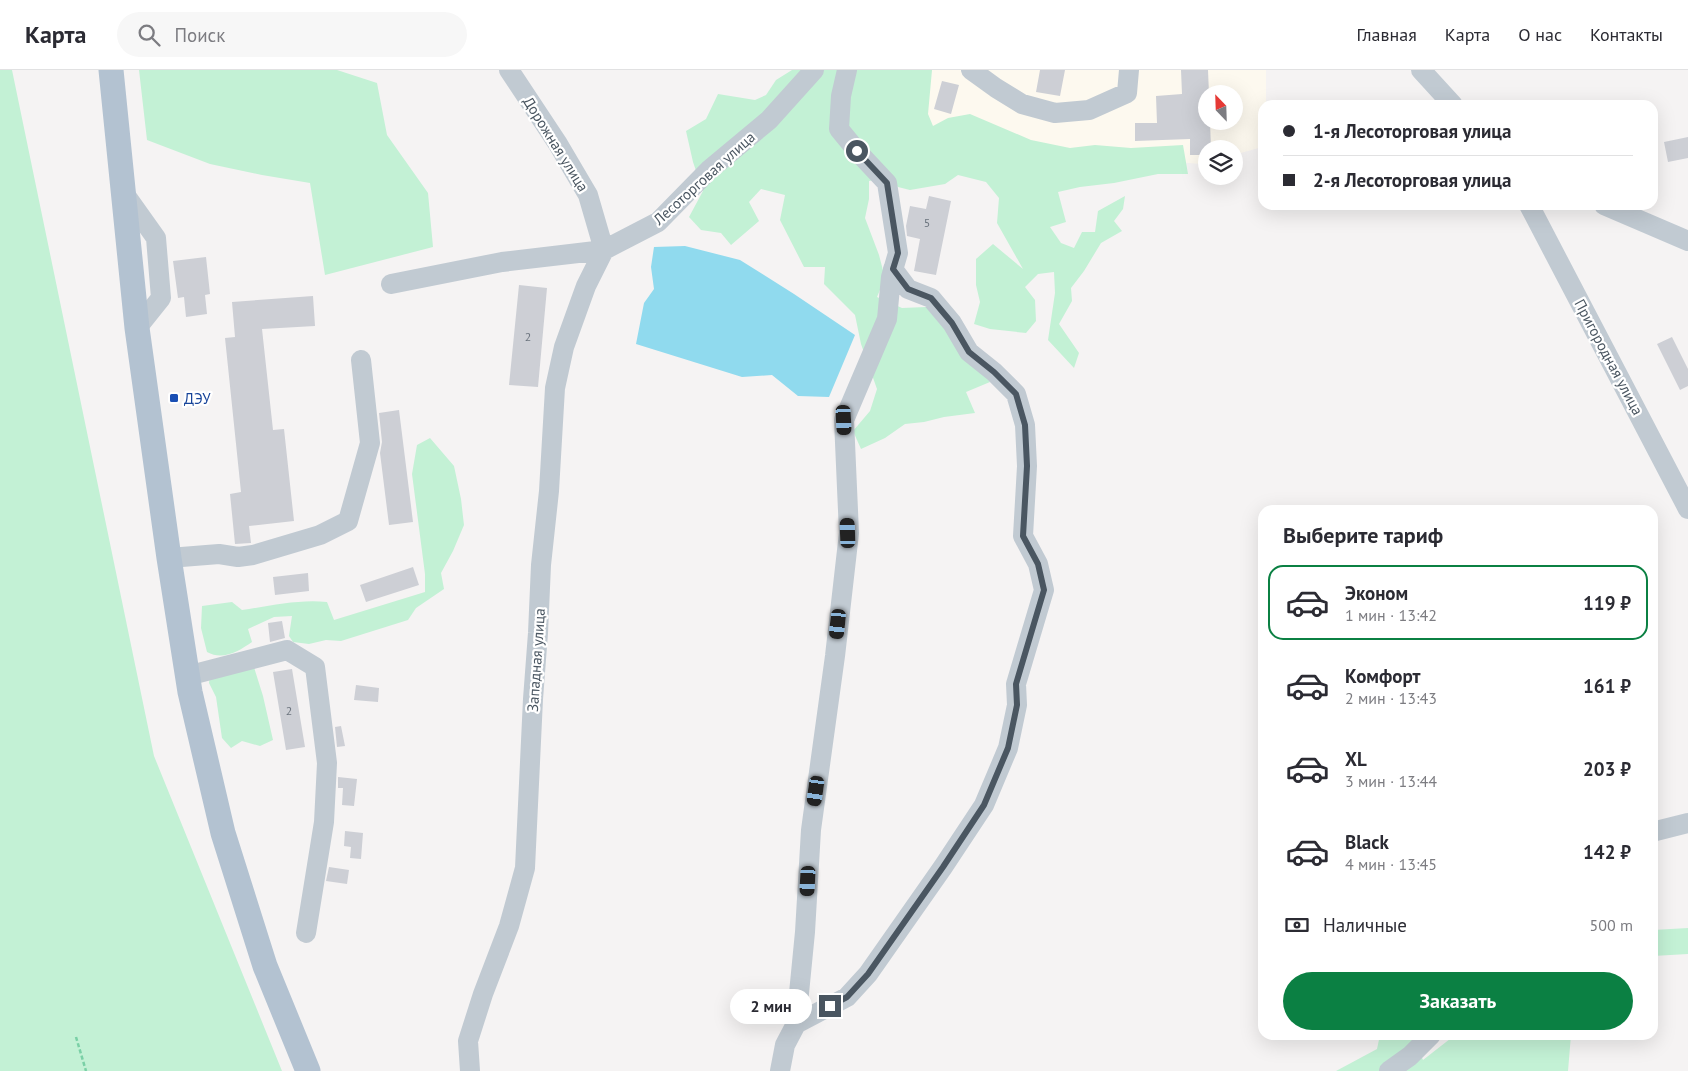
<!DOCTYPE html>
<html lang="ru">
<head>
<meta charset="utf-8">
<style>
  body { margin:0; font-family:"PT Sans",sans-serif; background:#f7f7f7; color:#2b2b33; height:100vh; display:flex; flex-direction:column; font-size:19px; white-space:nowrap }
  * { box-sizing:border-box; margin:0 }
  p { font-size:16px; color:#7c7c81 }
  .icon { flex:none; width:28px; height:28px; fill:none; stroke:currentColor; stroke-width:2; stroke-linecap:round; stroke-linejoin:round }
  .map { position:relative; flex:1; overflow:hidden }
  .details { position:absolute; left:1258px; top:435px; width:400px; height:535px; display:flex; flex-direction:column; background:#fff; border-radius:15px; box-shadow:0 5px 20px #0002 }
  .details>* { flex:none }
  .hud { position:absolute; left:1258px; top:30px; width:400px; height:110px; border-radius:15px; box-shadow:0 5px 20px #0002; display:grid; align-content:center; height:110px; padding:0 25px; background:#fff }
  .needle { width:32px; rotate:337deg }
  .controls { position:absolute; left:1198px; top:15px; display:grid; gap:10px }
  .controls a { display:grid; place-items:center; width:45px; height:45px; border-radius:50%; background:#fff; box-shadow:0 5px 20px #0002; font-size:25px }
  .end { position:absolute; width:22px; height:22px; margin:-11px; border:6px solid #4a5661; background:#fff; box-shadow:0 0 0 2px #fff }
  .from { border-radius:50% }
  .bubble { position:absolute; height:35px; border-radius:18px; background:#fff; box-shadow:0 5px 20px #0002; font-size:16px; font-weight:600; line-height:35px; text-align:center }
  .car { position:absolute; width:15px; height:30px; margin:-15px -8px; border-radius:6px; box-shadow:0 0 4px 1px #0007; background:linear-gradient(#222 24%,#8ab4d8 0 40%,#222 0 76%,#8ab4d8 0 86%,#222 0) }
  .hud b { display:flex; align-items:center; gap:18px; height:48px; font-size:19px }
  .hud b+b { border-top:1px solid #e1e1e2 }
  .hud i { width:12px; height:12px; background:#2b2b33 }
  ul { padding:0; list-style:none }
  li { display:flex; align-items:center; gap:15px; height:75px; margin:0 10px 8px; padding:0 15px; border:2px solid transparent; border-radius:15px }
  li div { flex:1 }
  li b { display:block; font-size:19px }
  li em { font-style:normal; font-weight:600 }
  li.selected { border-color:#0b8043 }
  li>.icon { width:45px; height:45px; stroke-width:1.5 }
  h2 { padding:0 25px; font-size:22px; line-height:60px }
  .pay { display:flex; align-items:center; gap:12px; height:55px; padding:0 25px; font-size:19px }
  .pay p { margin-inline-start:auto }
  .cta { display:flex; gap:10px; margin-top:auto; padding:10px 25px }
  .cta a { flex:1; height:58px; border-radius:30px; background:#0b8043; color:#fff; font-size:20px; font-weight:600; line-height:58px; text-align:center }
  header { display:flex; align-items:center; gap:30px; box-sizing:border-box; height:70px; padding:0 25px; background:#fff; border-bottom:1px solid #e1e1e2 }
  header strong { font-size:24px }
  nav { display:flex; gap:28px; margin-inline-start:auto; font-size:18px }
  .search { width:350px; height:45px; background:#f7f7f7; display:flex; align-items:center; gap:12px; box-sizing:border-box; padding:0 18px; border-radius:28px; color:#7c7c81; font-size:19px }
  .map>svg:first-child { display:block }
  .commercial { fill:#fdf9ef; fill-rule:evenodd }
  .green { fill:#c3f1d5 }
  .water { fill:#90daee }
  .building { fill:#cdcfd5 }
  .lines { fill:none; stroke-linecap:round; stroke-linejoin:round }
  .path { stroke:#7ad0a6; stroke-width:2.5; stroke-dasharray:4 2.5; stroke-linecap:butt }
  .minor { stroke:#c1cad2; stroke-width:20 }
  .major { stroke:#b3c2d1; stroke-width:25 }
  .route { stroke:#4a5661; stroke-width:6 }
  .transit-dot { fill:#1a4fb4; stroke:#fff; stroke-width:2 }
  .labels { text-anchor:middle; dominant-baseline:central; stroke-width:4.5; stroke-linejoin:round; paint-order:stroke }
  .number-label { font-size:12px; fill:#6b747e }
  .street-label { font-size:15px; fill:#4a5661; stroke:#fff }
  .transit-label { font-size:15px; fill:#164399; stroke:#fff; text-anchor:start }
</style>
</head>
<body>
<header>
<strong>Карта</strong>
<div class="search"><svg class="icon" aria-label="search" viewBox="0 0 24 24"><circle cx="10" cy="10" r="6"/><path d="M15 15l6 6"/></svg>Поиск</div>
<nav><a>Главная</a><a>Карта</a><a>О нас</a><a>Контакты</a></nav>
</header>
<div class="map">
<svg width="1688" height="1001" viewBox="0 0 1688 1001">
  <rect width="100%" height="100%" fill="#f5f3f3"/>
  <path class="commercial" d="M932,0H1266V35H1262V77L1234,85V79H1206V92L1201,94L1091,85L921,54ZM1206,24H1234V51H1206Z"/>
  <path class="green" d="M0,0H12L154,686L282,1001H0Z
    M139,0H337L377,13L387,65L428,123L433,177L325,205L310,113L262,105L210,94L147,70Z
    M792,0H932L928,44L933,56L948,48L970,44L1031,70L1070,78L1095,75L1131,78L1183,75L1188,104H1158L1114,113L1080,117L1058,122L1066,152L1050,157L1061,173L1074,178L1082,162H1095L1098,141L1125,126L1123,139L1114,151L1122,161L1101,173L1084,201L1071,218L1072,231L1059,254L1079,283L1074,298L1048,270L1055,223L1054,202L1038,204L1025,217L1035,230L1036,251L1026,263L990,259L974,254L980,232L976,215V189L993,174L1023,199L997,153L999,128L986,112L958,105L945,114L910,120L898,117L888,107L869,111V129L865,148L879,185L885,208L877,227L902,238L926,237L990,312L966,322L975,343L944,347L924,352L905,354L885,368L861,379L853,361L870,341L877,319L861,274L855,245L824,214L825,197H804L780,150L785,125L761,119L749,132L759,151L731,175L721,163L701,160L689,147L703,121L693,92L686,61L706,49L718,24L755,30L766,25L776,10Z
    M430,368L454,396L461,429L464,455L453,481L441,503L444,519L416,538L408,550L341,571L326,570L309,574L293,572L289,566L292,546L274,547L248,559L252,572C239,581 223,591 207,582L201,558L202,536L232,532L242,540C270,536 299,529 327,532L334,550L425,522V504L412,404L417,375Z
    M253,594L263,626L273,670L260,676L242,671L231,678L222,668L216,627L209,613L210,604Z
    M1688,858V884L1653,886V860Z
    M1380,965H1413L1412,966L1423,990L1455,965H1571L1568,1001H1336L1377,979Z"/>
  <path class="water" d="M685,176L740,190L794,224L855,265L829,327L798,326L772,305L742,307L636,274L644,233L654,219L651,197L654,177Z"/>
  <path class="building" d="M1040,0H1065L1060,26L1036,22Z
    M1181,0H1208L1209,24H1206V51H1210L1211,79H1206V85H1190V69L1135,71V53H1157L1156,26L1182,24Z
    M942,11L959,15L951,44L934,39Z
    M1688,67V88L1668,92L1664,72Z
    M929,126L951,131L936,205L914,201L920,169L907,166L906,156L910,136L926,139Z
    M206,187L210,224L205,225L207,244L186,247L184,227L178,228L173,191Z
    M519,215L547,218L538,317L509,315Z
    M313,226L315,256L262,259L273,360L284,359L294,451L249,456L251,473L235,474L230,424L241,422L225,268L235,267L232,232Z
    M1672,267L1688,299V316L1680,320L1657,274Z
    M399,340L413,452L389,455L380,383L382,372L379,343Z
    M413,497L419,515L366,532L360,515Z
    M308,503L309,521L275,525L273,507Z
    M282,551L285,568L270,572L268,553Z
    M292,599L305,677L286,680L273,602Z
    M356,615L379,618L378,632L354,630Z
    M341,656L345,676L337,677L335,657Z
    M338,707L357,709L354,736L342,735L343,718H338Z
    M345,761L363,763L361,789L350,788L351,777L344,776Z
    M329,797L349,800L347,814L326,811Z"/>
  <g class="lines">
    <path class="path" d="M76,967L86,1001"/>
    <path class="minor" d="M509,0L558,74L588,125L604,180
      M971,0L996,18L1022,34L1055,43L1089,40L1127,23L1129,0
      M1421,0L1453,35
      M124,123L156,168L161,228L137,258
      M1529,135L1688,439
      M1604,135L1688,171
      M391,214L502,192L604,180L658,152L709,100L769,50L814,0
      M169,488L219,484L238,487L253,485L320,465L348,451L370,373L361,290
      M187,606L287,580L315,597L327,693L324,752L306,863
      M1652,762L1688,753
      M796,954L805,862L811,760L835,586L849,463L844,350L887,249L891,207L898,183L887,113L857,81L839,59L841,26L847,0
      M470,1001L468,971L483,924L509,856L525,798L533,629L538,563L541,495L549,421L555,318L564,277L586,216L604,180
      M780,1001L785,975L796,954L847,927L868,904L943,797L984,735L1008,678L1017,635L1016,614L1044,520L1038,494L1023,466L1027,396L1025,355L1016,324L994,302L969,282L952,253L931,228L908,219L893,199
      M1389,1001L1410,986L1431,965"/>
    <path class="major" d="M111,0L137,258L169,488L190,622L223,763L265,896L308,1001"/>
  </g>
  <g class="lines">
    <path class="route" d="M830,936L847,927L868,904L943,797L984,735L1008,678L1017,635L1016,614L1044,520L1038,494L1023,466L1027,396L1025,355L1016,324L994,302L969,282L952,253L931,228L908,219L893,199L898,183L887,113L857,81"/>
  </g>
  <rect class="transit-dot" x="169" y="323" width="10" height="10" rx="2.5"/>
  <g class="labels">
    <g class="number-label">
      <text x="927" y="152">5</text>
      <text x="528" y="266">2</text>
      <text x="289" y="640">2</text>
    </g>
    <g class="street-label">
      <text transform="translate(556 74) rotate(58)">Дорожная улица</text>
      <text transform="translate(704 108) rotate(-42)">Лесоторговая улица</text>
      <text transform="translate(1609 287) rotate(62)">Пригородная улица</text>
      <text transform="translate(536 590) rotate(-86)">Западная улица</text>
    </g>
    <g class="transit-label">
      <text x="184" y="328">ДЭУ</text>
    </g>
  </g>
</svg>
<div class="controls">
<a><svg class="needle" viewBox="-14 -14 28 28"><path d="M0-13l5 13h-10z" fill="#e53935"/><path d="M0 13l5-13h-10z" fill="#7c7c81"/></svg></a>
<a><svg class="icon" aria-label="layers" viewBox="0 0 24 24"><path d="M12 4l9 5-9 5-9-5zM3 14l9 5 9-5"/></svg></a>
</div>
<i class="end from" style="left:857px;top:81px"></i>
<i class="end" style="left:830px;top:936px"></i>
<div class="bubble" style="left:730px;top:919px;width:82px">2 мин</div>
<i class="car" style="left:844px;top:350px;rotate:177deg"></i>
<i class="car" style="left:848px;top:463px;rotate:358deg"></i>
<i class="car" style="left:838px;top:554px;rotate:186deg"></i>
<i class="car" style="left:816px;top:721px;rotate:188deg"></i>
<i class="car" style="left:808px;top:811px;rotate:183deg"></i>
<div class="hud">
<b><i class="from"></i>1-я Лесоторговая улица</b>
<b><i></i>2-я Лесоторговая улица</b>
</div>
<section class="details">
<h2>Выберите тариф</h2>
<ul>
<li class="selected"><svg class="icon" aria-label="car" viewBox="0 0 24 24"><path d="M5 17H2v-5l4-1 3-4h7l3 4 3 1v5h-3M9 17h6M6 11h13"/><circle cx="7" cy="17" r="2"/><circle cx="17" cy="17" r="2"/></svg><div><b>Эконом</b><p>1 мин · 13:42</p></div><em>119 ₽</em></li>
<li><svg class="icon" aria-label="car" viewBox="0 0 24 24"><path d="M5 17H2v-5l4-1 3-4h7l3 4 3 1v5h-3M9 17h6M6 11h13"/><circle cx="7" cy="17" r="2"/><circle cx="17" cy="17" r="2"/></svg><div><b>Комфорт</b><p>2 мин · 13:43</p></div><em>161 ₽</em></li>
<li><svg class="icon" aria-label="car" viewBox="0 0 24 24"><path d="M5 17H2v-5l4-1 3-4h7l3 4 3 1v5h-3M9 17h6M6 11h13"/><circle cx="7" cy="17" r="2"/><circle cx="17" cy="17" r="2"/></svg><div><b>XL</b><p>3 мин · 13:44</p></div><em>203 ₽</em></li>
<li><svg class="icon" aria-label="car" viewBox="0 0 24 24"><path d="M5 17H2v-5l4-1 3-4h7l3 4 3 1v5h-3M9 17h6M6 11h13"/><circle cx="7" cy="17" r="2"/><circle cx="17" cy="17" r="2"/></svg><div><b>Black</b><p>4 мин · 13:45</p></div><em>142 ₽</em></li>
</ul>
<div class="pay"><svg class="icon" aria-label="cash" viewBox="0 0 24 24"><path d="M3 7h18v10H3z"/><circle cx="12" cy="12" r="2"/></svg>Наличные<p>500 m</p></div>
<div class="cta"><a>Заказать</a></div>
</section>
</div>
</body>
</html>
